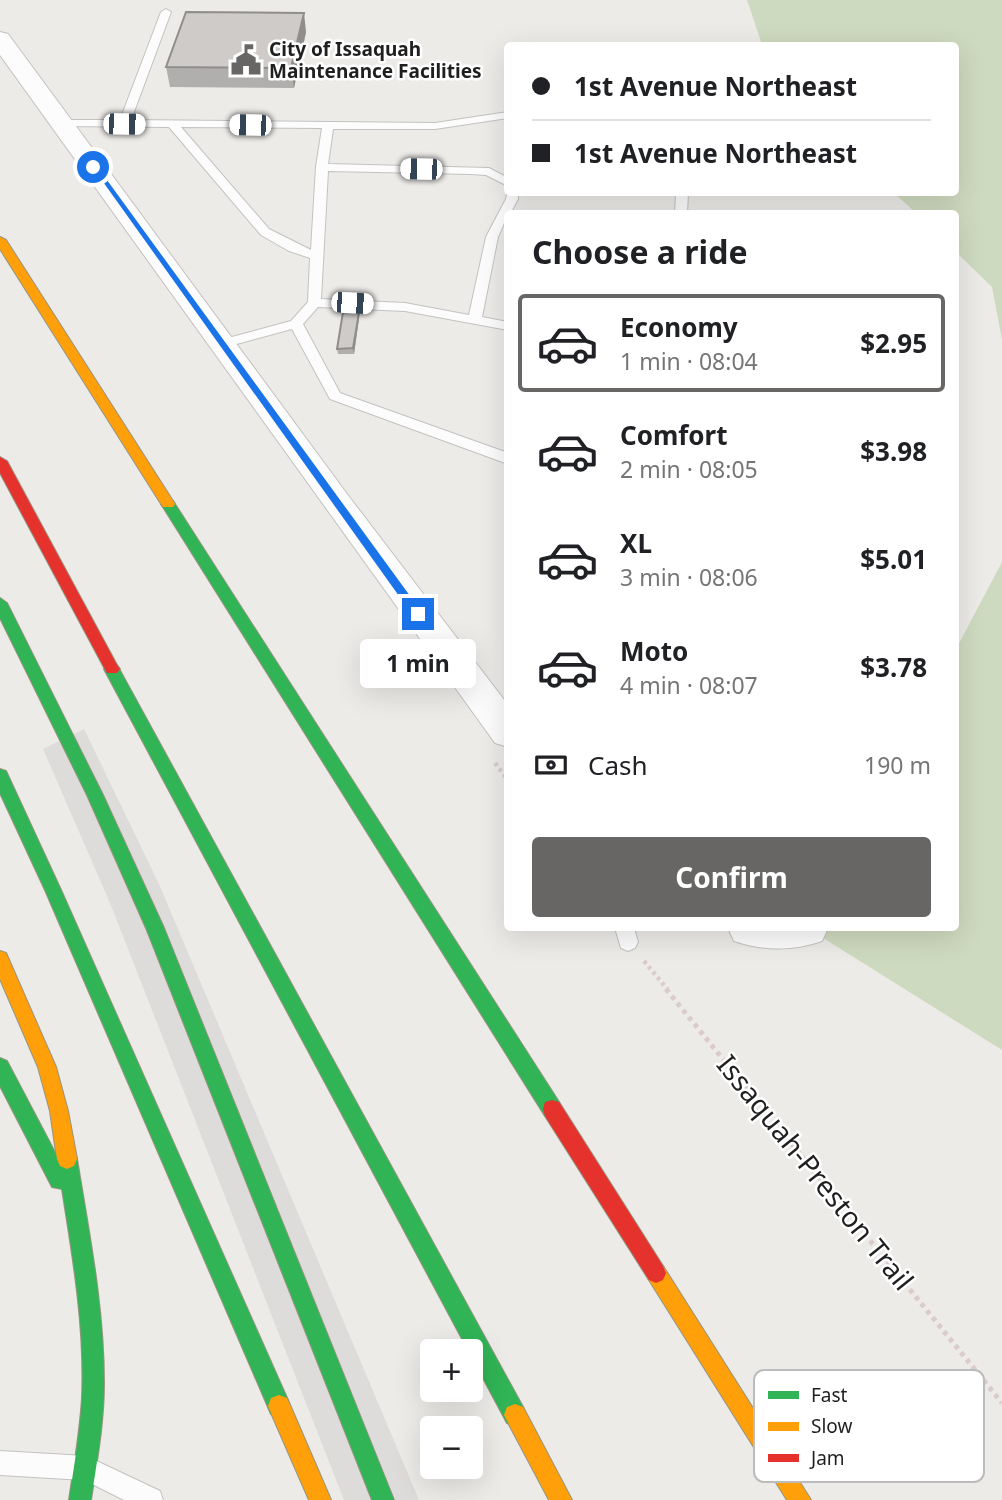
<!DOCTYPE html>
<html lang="en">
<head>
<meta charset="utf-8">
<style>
  body { margin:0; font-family:"Noto Sans",sans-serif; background:#f6f6f6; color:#202124; height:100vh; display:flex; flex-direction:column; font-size:26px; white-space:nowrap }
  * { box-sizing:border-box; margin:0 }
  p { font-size:23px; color:#757577 }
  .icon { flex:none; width:38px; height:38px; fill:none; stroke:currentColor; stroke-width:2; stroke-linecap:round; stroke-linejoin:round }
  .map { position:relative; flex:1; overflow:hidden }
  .panel { position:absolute; left:504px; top:210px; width:455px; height:721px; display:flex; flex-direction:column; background:#fff; border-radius:7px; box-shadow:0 7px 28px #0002 }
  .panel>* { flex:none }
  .hud { position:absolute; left:504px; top:42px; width:455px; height:154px; border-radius:7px; box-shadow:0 7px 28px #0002; display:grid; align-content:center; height:154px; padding:0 28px; background:#fff }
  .tools { position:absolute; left:420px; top:1339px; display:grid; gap:14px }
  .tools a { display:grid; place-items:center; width:63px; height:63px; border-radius:7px; background:#fff; box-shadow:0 7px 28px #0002; font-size:35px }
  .end { position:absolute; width:32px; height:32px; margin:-16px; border:9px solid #1a73e8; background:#fff; box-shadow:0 0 0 4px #fff }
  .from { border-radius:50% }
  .bubble { position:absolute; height:49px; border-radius:7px; background:#fff; box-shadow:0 7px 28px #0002; font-size:23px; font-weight:700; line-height:49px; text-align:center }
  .car { position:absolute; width:21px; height:42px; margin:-21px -10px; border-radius:9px; box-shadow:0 0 5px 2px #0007; background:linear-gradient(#fff 24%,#345 0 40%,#fff 0 76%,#345 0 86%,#fff 0) }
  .hud b { display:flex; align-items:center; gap:24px; height:66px; font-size:26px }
  .hud b+b { border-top:2px solid #e0e0e0 }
  .hud i { width:18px; height:18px; background:#202124 }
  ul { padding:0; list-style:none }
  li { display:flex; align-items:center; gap:21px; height:98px; margin:0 14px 10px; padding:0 14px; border:4px solid transparent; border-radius:7px }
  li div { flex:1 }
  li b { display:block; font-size:26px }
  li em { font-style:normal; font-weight:700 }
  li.active { border-color:#676665 }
  li>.icon { width:63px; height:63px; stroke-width:1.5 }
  h2 { padding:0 28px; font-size:32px; line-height:84px }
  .pay { display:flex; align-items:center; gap:18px; height:77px; padding:0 28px; font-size:26px }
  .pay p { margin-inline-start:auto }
  .cta { display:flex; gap:14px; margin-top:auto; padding:14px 28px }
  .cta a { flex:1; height:80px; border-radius:7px; background:#676665; color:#fff; font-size:28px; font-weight:700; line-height:80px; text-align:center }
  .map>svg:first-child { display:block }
  .forest { fill:#cedabf }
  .parking { fill:#dddcdb }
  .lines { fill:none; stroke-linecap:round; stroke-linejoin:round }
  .lane-casing { stroke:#c3c2c0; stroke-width:2 }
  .street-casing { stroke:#c3c2c0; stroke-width:2 }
  .fast-casing { stroke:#979581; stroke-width:2 }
  .slow-casing { stroke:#979581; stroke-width:2 }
  .jam-casing { stroke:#979581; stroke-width:2 }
  .path-far1 { stroke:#dacccc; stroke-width:4.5; stroke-dasharray:3.5 3.5; stroke-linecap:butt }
  .path { stroke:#dacccc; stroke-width:5; stroke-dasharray:4.5 4.5; stroke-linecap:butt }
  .lane { fill:#fcfcfc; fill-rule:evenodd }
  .street { fill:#fcfcfc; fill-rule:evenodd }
  .fast { fill:#30b455; fill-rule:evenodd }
  .slow { fill:#ff9f0a; fill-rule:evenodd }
  .jam { fill:#e5322d; fill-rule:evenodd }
  .wall { fill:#b1afad }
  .shaded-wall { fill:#908e8d }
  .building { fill:#cecbc9; stroke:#908e8d; stroke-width:2 }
  .route { fill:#1a73e8 }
  .labels { text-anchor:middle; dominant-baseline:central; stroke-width:5; stroke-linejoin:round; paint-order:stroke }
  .far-poi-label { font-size:19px; font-weight:bold; fill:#1f1f1f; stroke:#fff; text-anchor:start }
  .near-street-label { font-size:28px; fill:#1f1f1f; stroke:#fff }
  .key { fill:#fff; stroke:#bcbcbc; stroke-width:2 }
  .key-label { font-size:19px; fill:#1f1f1f }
</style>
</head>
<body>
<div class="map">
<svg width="1002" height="1500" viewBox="0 0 1002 1500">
  <rect width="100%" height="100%" fill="#edebe8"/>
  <path class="forest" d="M747,0H1002V340L992,287L956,252V214L916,213L894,193L956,192V46L762,45Z
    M1002,562V1050L807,928H956V649Z"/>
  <path class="parking" d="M84,729L159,884L419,1500H344L110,903L43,749Z"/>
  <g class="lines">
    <g class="lane-casing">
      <path id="lane" d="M166,9L171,12L131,120L435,123L508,112V118L435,129H333L328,164L489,168L508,178V186L486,175L471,174L328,171L321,299L405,303L469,315L486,237L506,199L508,190V192H518V199L510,214H508L498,237L482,317L508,322V330L405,311L318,307L303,324L340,393L508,453V464L330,399L292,329L222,348L217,347V341L291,321L308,302L310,258L289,251L261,235L169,127L61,126L55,123L61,120H120L161,12ZM181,127L322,128L316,167L311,250L269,229Z
        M676,192H688L687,214H675Z
        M615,928H634L638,942L635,948L628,951L621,948Z
        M0,1451L86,1456L160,1491L163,1500H124L84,1480L0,1475Z"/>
    </g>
    <g class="street-casing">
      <path id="street" d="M0,32L8,34L347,494L508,705V747L495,743L0,55Z
        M728,928H828L822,941C794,951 762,951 734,941Z"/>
    </g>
    <g class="fast-casing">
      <path id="fast" d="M168,499L173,501L559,1102L561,1109L559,1116L552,1118L545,1116L163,507L161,504Z
        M0,598L7,603L103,795L164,928L394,1500H372L146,928L87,795L0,618Z
        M112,663L117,665L523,1407L526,1415L523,1423L515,1426L507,1423L104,669Z
        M0,769L6,771L61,890L287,1398L290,1406L287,1414L279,1417L271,1414L45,890L0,793Z
        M0,1058L7,1061L58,1158L60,1152L67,1149L74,1152L77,1159C89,1233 104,1307 104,1383C104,1422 97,1461 91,1500H69C74,1466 80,1432 82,1398C85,1328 73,1258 62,1189L52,1187L0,1086Z"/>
    </g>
    <g class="slow-casing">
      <path id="slow" d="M0,237L6,240L173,501L175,504L173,507H163L0,249Z
        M0,951L6,953L56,1067L68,1111L77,1159L74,1166L67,1169L60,1166L57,1159L50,1111L38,1067L0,979Z
        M656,1263L663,1266L811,1500H787L649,1280L646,1273L649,1266Z
        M279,1395L287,1398L331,1500H309L268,1406L271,1398Z
        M515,1404L523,1407L572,1500H549L504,1415L507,1407Z"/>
    </g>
    <g class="jam-casing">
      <path id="jam" d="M0,457L7,461L117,665L120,669L117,673H107L0,473Z
        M552,1100L559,1102L663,1266L666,1273L663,1280L656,1283L649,1280L545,1116L543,1109L545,1102Z"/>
    </g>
    <path class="path-far1" d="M495,763L508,780
      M644,961L668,990"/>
    <path class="path" d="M666,989L1002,1403"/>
    <use href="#lane" class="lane"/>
    <use href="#street" class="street"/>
    <use href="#fast" class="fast"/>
    <use href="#slow" class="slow"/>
    <use href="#jam" class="jam"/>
  </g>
  <path class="wall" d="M306,32L294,88L170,87L166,67Z
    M359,318L354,354H338L337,349Z"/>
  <path class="shaded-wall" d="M304,13L306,32L294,88L291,68Z
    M359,313V318L354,354L353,348Z"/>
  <path class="building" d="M186,12L304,13L291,68L166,67Z
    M343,312L359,313L353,348L337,349Z"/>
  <path class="route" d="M91,165H96L421,611V617H414Z"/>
  <defs>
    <g id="civic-bare" transform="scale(2.415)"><path d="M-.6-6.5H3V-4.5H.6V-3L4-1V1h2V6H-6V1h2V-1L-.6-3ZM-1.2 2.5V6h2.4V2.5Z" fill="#676665" stroke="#fff" stroke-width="2.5" paint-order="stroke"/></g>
  </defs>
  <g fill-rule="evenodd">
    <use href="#civic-bare" x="246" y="60"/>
  </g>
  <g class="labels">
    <g class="far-poi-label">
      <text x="269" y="49">City of Issaquah<tspan x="269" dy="22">Maintenance Facilities</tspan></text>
    </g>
    <g class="near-street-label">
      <text transform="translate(816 1172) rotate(51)">Issaquah-Preston Trail</text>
    </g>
  </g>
  <rect x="754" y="1370" width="230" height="112" rx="10" class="key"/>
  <rect x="768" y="1391" width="31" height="8" fill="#30b455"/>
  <rect x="768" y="1422" width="31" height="9" fill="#ff9f0a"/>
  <rect x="768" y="1454" width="31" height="8" fill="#e5322d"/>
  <g class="key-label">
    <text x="811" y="1402">Fast</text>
    <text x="811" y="1433">Slow</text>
    <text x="811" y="1465">Jam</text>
  </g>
</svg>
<div class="tools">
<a>+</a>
<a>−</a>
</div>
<i class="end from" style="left:93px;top:167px"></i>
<i class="end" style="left:418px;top:614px"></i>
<div class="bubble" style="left:360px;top:639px;width:116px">1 min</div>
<i class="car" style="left:124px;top:124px;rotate:91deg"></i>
<i class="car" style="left:250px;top:125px;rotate:271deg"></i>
<i class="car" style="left:421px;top:169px;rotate:271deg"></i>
<i class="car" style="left:352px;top:303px;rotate:93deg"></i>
<div class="hud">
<b><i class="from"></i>1st Avenue Northeast</b>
<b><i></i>1st Avenue Northeast</b>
</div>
<section class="panel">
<h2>Choose a ride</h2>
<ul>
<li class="active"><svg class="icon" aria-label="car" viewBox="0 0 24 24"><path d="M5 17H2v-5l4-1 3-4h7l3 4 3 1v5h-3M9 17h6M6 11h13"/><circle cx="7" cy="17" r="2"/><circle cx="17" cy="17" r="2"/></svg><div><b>Economy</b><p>1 min · 08:04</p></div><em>$2.95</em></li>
<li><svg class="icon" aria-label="car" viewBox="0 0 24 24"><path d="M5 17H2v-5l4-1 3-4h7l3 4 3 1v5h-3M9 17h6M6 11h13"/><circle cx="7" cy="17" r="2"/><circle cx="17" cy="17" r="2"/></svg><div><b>Comfort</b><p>2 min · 08:05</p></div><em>$3.98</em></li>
<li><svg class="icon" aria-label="car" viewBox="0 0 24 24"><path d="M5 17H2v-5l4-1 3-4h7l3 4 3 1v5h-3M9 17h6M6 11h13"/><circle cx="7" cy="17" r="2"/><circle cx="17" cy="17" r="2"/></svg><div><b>XL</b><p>3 min · 08:06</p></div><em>$5.01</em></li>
<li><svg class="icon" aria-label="car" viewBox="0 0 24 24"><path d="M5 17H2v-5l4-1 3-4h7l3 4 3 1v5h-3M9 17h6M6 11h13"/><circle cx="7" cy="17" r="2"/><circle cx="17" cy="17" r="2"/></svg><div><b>Moto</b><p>4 min · 08:07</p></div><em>$3.78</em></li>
</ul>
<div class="pay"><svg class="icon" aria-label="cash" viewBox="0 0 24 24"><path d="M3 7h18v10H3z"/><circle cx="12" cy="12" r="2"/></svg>Cash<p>190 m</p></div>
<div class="cta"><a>Confirm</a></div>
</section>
</div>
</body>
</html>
